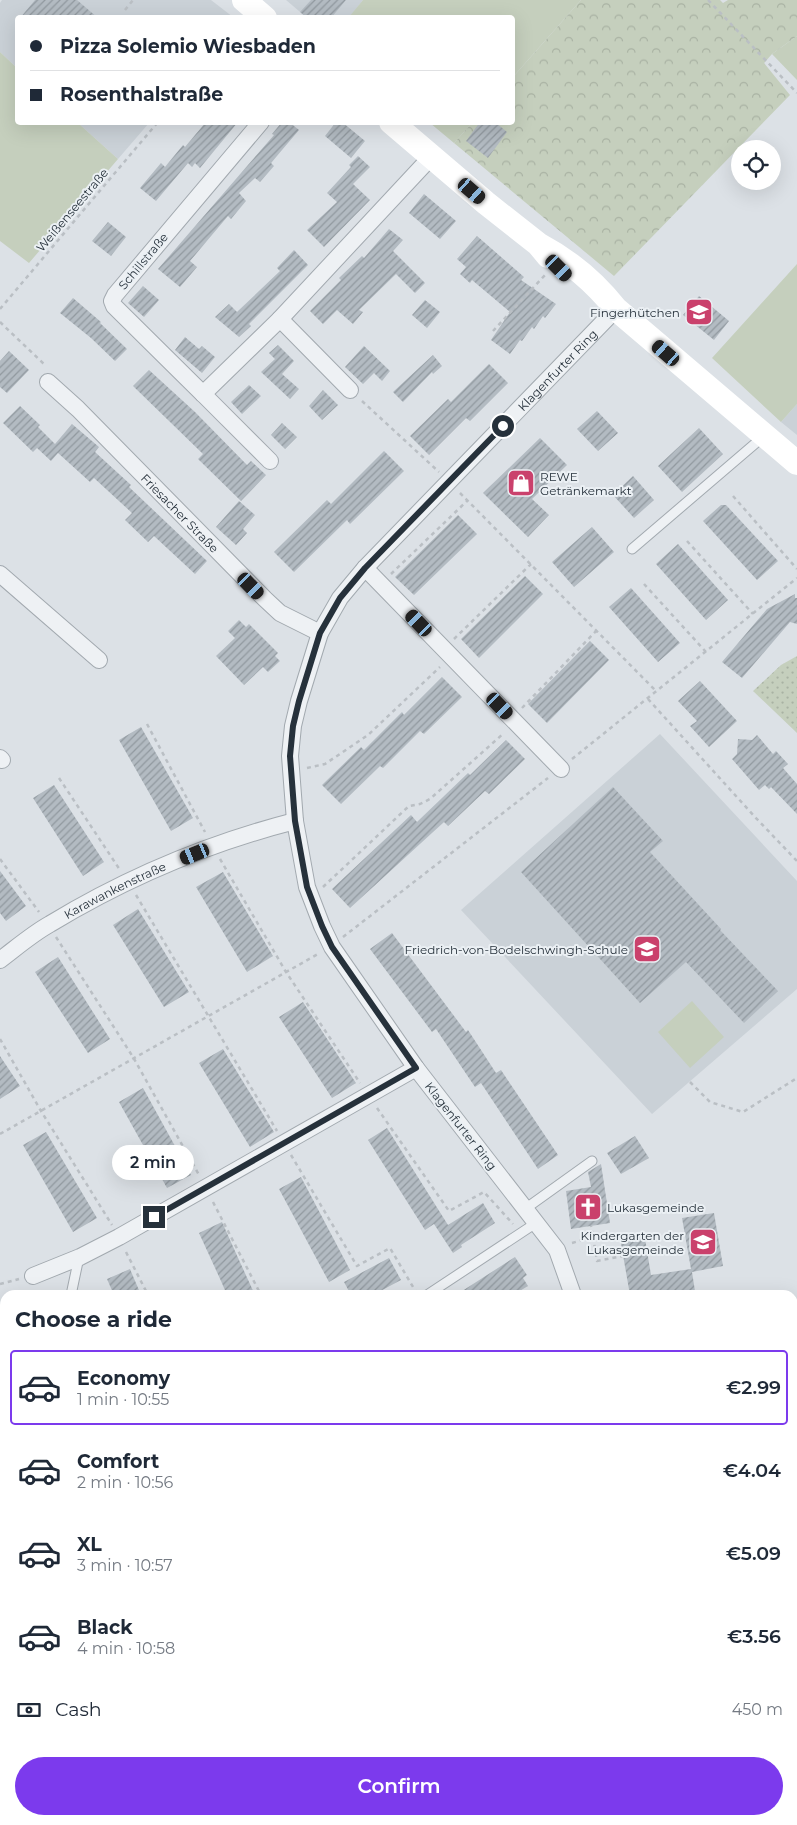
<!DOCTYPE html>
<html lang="en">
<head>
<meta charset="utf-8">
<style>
  body { margin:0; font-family:Montserrat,sans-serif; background:#f6f6f7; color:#1f2937; height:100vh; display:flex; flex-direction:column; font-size:19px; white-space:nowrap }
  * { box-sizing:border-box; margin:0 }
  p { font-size:16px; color:#747a83 }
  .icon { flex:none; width:28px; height:28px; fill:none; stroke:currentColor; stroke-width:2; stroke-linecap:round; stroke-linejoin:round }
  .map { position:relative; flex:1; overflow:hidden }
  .panel { position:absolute; left:0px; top:1290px; width:798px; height:535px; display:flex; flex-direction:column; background:#fff; border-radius:15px 15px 0 0; box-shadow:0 5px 20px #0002 }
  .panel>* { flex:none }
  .top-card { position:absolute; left:15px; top:15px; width:500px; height:110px; border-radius:5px; box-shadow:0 5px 20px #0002; display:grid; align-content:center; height:110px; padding:0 15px; background:#fff }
  .tools { position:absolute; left:731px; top:140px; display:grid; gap:10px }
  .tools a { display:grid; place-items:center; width:50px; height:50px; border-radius:50%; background:#fff; box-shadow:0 5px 20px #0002; font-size:25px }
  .end { position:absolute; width:22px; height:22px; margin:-11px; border:6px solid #26313b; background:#fff; box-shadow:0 0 0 2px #fff }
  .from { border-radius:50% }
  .bubble { position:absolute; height:35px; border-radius:18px; background:#fff; box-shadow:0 5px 20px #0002; font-size:16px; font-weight:600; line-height:35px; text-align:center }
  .car { position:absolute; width:15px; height:30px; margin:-15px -8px; border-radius:6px; box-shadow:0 0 4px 1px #0007; background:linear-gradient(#222 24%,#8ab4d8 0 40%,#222 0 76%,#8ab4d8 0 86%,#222 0) }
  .top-card b { display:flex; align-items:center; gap:18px; height:48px; font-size:19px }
  .top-card b+b { border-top:1px solid #e0e1e3 }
  .top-card i { width:12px; height:12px; background:#1f2937 }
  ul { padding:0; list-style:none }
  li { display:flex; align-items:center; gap:15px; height:75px; margin:0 10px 8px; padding:0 5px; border:2px solid transparent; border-radius:5px }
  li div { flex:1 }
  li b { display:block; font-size:19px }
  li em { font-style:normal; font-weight:600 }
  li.selected { border-color:#7c3aed }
  li>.icon { width:45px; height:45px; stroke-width:1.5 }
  h2 { padding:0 15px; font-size:22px; line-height:60px }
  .pay { display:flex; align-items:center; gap:12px; height:55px; padding:0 15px; font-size:19px }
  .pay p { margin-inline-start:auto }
  .button { display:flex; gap:10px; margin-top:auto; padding:10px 15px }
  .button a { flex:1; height:58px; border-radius:30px; background:#7c3aed; color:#fff; font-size:20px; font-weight:600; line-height:58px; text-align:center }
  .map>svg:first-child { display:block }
  .built { fill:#cad1d7 }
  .green { fill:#c5cfbd }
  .forest { fill:url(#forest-crowns) }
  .park { fill:url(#park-dots) }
  .building { fill:url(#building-hatch) }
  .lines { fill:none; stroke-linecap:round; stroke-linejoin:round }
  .lane-casing { stroke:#a2a9af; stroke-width:11 }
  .street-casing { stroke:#a2a9af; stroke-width:18 }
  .path { stroke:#babfc4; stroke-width:2.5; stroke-dasharray:4 4; stroke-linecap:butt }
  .lane { stroke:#eef1f4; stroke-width:9 }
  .street { stroke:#eef1f4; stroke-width:16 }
  .secondary { stroke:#fff; stroke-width:24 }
  .route { stroke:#26313b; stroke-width:6 }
  .labels { text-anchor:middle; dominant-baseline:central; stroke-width:4; stroke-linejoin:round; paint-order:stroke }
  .street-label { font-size:12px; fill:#26313b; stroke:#ebf0f4 }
  .poi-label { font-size:12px; fill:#26313b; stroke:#ebf0f4; text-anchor:end }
</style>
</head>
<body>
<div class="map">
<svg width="797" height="1825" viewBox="0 0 797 1825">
  <defs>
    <pattern id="forest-crowns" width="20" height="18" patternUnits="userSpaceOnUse" patternTransform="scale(1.25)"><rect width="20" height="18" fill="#c5cfbd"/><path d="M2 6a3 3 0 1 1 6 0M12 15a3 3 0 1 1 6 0" fill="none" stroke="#a9b2a3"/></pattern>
    <pattern id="park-dots" width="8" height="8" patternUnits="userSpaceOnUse" patternTransform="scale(1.25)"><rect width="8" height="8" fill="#c5cfbd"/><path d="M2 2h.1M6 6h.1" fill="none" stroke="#a9b2a3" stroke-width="1.8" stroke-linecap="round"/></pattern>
    <pattern id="building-hatch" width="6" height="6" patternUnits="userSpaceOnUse" patternTransform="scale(1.25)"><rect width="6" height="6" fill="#b3bbc2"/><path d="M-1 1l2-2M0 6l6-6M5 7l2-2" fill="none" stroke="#91999f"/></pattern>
  </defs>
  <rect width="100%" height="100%" fill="#dce1e6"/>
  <path class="built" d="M2,0H211L233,17L18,18L17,68L0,52V3Z
    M286,0H363L349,18L306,17Z
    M78,123H149L118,159Z
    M797,404V435L781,422Z
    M660,734L797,881V989L652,1114L461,910Z
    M5,1639V1820H361L362,1825H39L4,1823L0,1805V1640Z"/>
  <path class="green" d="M363,0H581L513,77L512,18L349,17Z
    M797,36V80L772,54Z
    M0,52L17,68L18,122L78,123L118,159L29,263L0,241Z
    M430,123H472L454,143Z
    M797,264V404L781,422L712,358Z
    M692,1001L724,1037L690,1068L658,1032Z"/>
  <path class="forest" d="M581,0H720L723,3L728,0H797V36L772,54L764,63L790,95L614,276L454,143L472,123L512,122L513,77Z"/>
  <path class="park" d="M797,656V733L753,691L781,665Z
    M0,1504L5,1508V1626L0,1628Z"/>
  <path class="building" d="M35,0H77L98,18H20Z
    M311,0H346L331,18H307L300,12Z
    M206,122H238L200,168L195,163L192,167L188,163L156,201L140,188L161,163L165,167L183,145L185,147Z
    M282,122H289L299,130L271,163L274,166L260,182L255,178L239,193L246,201L231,219L228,216L190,261L197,267L180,287L158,269L274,135L272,134Z
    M336,122H342L365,141L351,158L325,136Z
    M480,122H495L507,132L488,158L466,141Z
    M358,156L370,167L353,184L370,200L324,247L307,230L337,202L327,193L351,167L349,165Z
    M424,194L456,221L440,239L409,213Z
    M108,222L126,237L111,256L92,241Z
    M389,229L403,240L393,251L425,283L415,293L396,274L359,310L363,312L353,324L337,310L323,324L310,311L341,280L339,278L362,256L364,258Z
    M477,236L524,277L521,280L556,304L545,318L543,316L534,329L532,327L522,341L520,340L510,354L491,340L510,312L472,280L470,283L460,274L466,267L457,259Z
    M294,250L308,265L249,324L251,326L239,337L215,317L229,304L237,312L280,271L277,268Z
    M143,286L159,300L144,317L128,303Z
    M699,296L729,321L714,340L683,315Z
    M73,298L101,322L100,323L127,349L115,361L91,338L60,313Z
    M425,300L440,312L427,328L412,315Z
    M185,337L199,349L202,346L215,357L202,373L175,350Z
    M278,345L294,361L282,374L299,389L290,399L261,372L275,359L269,353Z
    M364,346L390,371L382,381L374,373L363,384L345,367Z
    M9,351L29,370L7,393L0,387V361Z
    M433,355L442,366L433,374L432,372L403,402L393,392Z
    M489,364L508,383L470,421L466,418L429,455L410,436L448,399L451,402Z
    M149,370L195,412L247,465L251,461L266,475L241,501L198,459L203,454L133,386Z
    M249,385L261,396L242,414L231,402Z
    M323,390L338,405L322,420L309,406Z
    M20,406L40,425L38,427L55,444L72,424L99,447L95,452L131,485L129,487L207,561L195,574L154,536L148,542L125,520L132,513L94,478L90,482L58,453L51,461L37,448L33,452L3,423Z
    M597,411L618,433L598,451L577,429Z
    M282,423L297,437L285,449L271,435Z
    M699,428L723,454L682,492L658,466Z
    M540,438L567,465L532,499L549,515L528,537L483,493Z
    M384,451L404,471L350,524L347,520L294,572L274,552L327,500L331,504Z
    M633,476L654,500L634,518L613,495Z
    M239,501L255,515L243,529L247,533L236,545L216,527Z
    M721,505H726L778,561L757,580L703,521Z
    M458,515L477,534L414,595L395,577Z
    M592,527L614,552L574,587L552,562Z
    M678,544L728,600L706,620L656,564Z
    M525,576L543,594L479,658L461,639Z
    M631,588L680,643L658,662L609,607Z
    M795,594V598H797V624L790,622L742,678L722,662L767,609Z
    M239,620L246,627L249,624L278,653L275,656L280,661L268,672L263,667L244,685L216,656L235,638L228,631Z
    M590,641L609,660L547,723L528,704Z
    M442,677L462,697L424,734L420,731L383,768L380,766L341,804L322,785L361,747L364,750L402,712L404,715Z
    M700,681L737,721L709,747L690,726L697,721L678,701Z
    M141,727L193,818L171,831L119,740Z
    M757,735L773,754L776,751L788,764L783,768L797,784V814L771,787L769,789L765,785L759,790L732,759L737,754L738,739L752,740Z
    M506,740L525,759L489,794L485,791L448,826L444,822L350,908L332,889L411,815L417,822L468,773L470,775Z
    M54,785L104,862L83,876L33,798Z
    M613,787L663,841L650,852L721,929L720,930L778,991L744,1023L686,962L640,1003L521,872Z
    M0,871L26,906L6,921L0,913Z
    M223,872L273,956L247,972L196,887Z
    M138,909L189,992L164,1007L113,925Z
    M392,933L466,1032L468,1030L496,1073L501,1070L558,1155L538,1169L481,1083L475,1087L436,1029L432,1032L370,949Z
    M58,957L110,1039L88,1053L35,972Z
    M303,1002L356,1083L332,1098L279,1017Z
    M223,1049L274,1132L250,1147L199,1063Z
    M0,1056L20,1086L0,1099Z
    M143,1088L191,1175L167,1188L119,1102Z
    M387,1128L448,1225L483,1203L495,1223L461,1245L462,1247L453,1253L434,1224L425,1230L368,1140Z
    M46,1132L97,1218L73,1232L23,1145Z
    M635,1136L649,1158L621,1174L607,1153Z
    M601,1164L610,1223L571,1229L566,1191L591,1187L588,1172Z
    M301,1177L350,1270L329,1282L279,1189Z
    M714,1213L723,1266L692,1272L695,1291L671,1295H630L620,1238L644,1233L651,1275L691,1269L682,1218Z
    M222,1222L239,1260L255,1295H227L221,1281L199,1233Z
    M515,1257L527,1275L523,1278L528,1286L513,1295H456Z
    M389,1258L401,1280L373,1295H351L344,1282Z
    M130,1269L141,1295H114L107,1279Z"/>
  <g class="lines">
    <g class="lane-casing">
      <path id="lane" d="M632,549L764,436
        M525,1209L592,1161
        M71,1295L79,1257
        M427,1295L536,1223"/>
    </g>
    <g class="street-casing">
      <g id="street">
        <path d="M261,122L115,295L112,301L114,306L203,394L280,319L432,156"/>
        <path d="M280,319L350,390"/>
        <path id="s1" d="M48,382L78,409L265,599L280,613L320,633"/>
        <path d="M203,394L270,461"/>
        <path d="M365,568L561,769"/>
        <path d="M0,574L99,660"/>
        <path d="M0,758L2,760"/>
        <path id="s2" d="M0,960C16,948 32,934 50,924C126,878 209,843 295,821"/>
        <path d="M33,1276L80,1257L119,1237L416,1068"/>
        <path id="s3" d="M573,1295L557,1250L416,1068L332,947L322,926L307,887L295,821L290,756L293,726L299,701L320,633L340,598L365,568L616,309"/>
        <path d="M0,1479L5,1483"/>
        <path d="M792,1482L797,1481"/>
        <path d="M792,1672L797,1680"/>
        <path d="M396,1820L400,1822"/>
        <path d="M682,1820L686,1825"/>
      </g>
    </g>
    <path class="path" d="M708,0L797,93
      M125,10L133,0
      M0,309L158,122
      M0,322L46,366
      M493,331L545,275
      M362,401L439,472
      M460,493L657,692
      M733,496L797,569
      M687,541L753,614
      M391,574L468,500
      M644,584L706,652
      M454,639L531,564
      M648,699L755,817L797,861
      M522,708L596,631
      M147,724L205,832
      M572,759L797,578
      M307,768L325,764L368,735L440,667
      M59,778L120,870
      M0,859L39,912
      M220,859L286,972L360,1083
      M323,887L409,806L420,804L430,799L504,733
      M136,895L277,1131
      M56,937L133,1057L199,1175
      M343,937L548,778
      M0,1039L41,1111L112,1225
      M690,1082L710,1102L743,1112L797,1078
      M377,1108L449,1211L484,1192L513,1224
      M0,1134L318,954
      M291,1155L357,1266L390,1248L416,1292
      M213,1202L261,1295
      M593,1237L597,1261L623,1256
      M572,1243L593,1237L591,1226
      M126,1252L148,1295
      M0,1284L19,1279
      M792,1318L797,1321
      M792,1373C797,1365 793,1357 797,1348
      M0,1635L5,1634
      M757,1820L760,1825
      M414,1823L437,1825
      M511,1825L517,1820
      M659,1825L667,1820"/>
    <use href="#lane" class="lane"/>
    <use href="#street" class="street"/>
    <path class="secondary" d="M244,0L265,18
      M391,122L486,203L538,244L548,256
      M538,244C570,261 594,281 616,309L797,463"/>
  </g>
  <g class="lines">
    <path class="route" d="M154,1217L416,1068L332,947L322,926L307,887L295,821L290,756L293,726L299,701L320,633L340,598L365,568L503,426"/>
  </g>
  <defs>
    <g id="school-square" transform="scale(1.4375)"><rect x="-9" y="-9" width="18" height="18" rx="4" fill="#ca416c" stroke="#ebf0f4"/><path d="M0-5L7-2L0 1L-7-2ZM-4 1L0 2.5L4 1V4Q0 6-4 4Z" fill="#fff"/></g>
    <g id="shop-square" transform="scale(1.4375)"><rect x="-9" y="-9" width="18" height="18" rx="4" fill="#ca416c" stroke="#ebf0f4"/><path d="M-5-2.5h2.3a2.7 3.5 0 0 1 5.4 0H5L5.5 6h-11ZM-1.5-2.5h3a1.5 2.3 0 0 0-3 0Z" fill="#fff"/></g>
    <g id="church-square" transform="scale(1.4375)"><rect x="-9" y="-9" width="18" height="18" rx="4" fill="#ca416c" stroke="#ebf0f4"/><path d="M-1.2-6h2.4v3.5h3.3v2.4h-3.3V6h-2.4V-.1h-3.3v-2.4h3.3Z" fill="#fff"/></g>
  </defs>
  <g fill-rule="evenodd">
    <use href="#school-square" x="699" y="312"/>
    <use href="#shop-square" x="521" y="483"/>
    <use href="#school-square" x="647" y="949"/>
    <use href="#church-square" x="588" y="1207"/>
    <use href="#school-square" x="703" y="1242"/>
  </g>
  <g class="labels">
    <g class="street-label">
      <text transform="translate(72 210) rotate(-50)">Weißenseestraße</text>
      <text transform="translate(143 261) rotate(-50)">Schillstraße</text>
      <text stroke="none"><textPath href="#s3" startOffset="1105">Klagenfurter Ring</textPath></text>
      <text stroke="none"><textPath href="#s1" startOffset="186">Friesacher Straße</textPath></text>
      <text stroke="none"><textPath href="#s2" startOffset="135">Karawankenstraße</textPath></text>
      <text transform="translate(461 1126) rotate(52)">Klagenfurter Ring</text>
    </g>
    <g class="poi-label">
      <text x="680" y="312">Fingerhütchen</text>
      <text x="540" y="476" text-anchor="start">REWE<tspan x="540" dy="14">Getränkemarkt</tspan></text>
      <text x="628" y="949">Friedrich-von-Bodelschwingh-Schule</text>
      <text x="607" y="1207" text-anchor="start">Lukasgemeinde</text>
      <text x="684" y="1235">Kindergarten der<tspan x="684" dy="14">Lukasgemeinde</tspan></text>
    </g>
  </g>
</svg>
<div class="tools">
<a><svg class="icon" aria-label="locate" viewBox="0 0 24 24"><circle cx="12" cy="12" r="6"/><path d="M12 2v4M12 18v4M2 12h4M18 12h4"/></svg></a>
</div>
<i class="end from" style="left:503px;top:426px"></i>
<i class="end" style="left:154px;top:1217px"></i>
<div class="bubble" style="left:112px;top:1145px;width:82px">2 min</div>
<i class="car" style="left:472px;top:191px;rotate:131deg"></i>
<i class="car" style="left:559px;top:268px;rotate:135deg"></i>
<i class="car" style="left:666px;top:353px;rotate:311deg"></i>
<i class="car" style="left:251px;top:586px;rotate:136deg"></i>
<i class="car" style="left:419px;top:623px;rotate:316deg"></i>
<i class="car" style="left:500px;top:706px;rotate:136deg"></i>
<i class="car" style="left:195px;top:854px;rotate:248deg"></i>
<div class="top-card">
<b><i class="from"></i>Pizza Solemio Wiesbaden</b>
<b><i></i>Rosenthalstraße</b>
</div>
<section class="panel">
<h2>Choose a ride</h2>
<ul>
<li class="selected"><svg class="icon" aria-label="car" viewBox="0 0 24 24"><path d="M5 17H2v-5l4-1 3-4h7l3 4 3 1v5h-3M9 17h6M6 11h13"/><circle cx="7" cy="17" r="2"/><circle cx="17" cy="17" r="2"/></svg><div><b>Economy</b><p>1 min · 10:55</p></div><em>€2.99</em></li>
<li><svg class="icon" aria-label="car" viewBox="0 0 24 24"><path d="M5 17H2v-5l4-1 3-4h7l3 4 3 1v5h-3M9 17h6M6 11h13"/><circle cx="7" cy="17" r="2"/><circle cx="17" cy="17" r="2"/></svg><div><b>Comfort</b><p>2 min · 10:56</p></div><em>€4.04</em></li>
<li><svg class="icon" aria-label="car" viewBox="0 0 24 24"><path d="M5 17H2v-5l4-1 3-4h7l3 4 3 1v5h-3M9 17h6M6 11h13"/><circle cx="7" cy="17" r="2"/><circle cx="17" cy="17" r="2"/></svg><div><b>XL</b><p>3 min · 10:57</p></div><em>€5.09</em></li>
<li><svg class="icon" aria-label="car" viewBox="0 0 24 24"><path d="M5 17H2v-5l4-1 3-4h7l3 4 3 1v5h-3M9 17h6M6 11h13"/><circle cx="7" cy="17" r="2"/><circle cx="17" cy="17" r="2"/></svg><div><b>Black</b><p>4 min · 10:58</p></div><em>€3.56</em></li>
</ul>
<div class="pay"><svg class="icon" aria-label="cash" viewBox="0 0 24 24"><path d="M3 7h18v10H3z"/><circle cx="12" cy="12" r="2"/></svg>Cash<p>450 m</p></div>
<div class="button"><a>Confirm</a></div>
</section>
</div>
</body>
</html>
